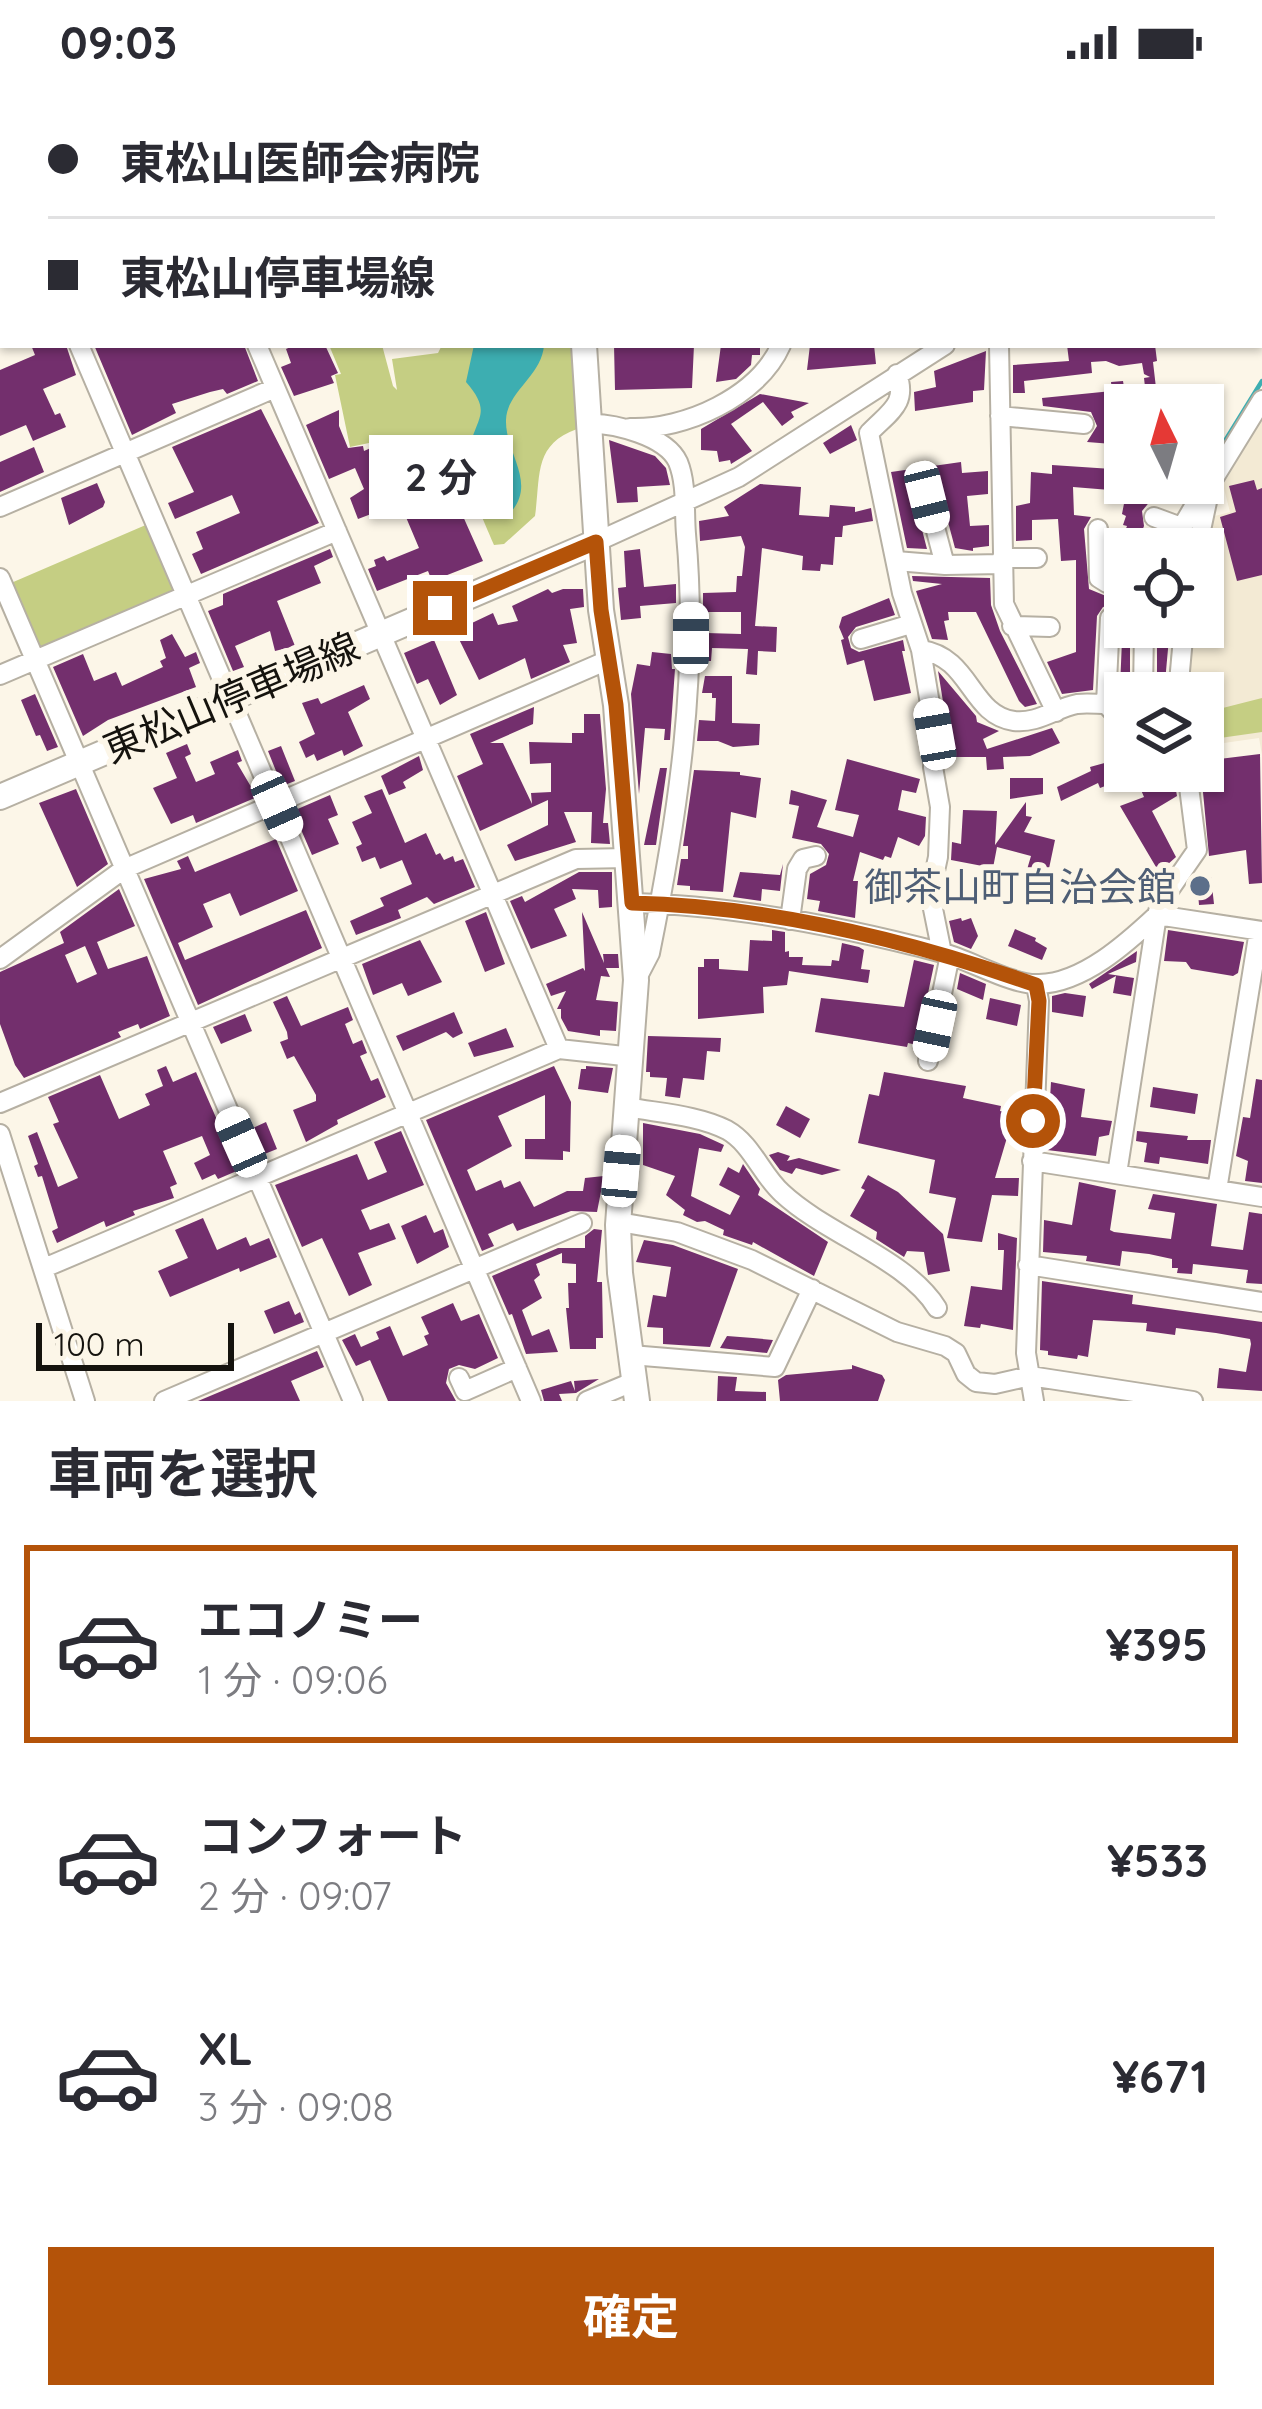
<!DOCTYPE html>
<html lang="ja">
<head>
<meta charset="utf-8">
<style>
  body { margin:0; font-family:Quicksand,"Noto Sans JP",sans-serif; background:#f2f2f3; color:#2b2b33; height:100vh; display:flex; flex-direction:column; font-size:45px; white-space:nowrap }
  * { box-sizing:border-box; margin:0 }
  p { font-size:39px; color:#7c7c81 }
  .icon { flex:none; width:66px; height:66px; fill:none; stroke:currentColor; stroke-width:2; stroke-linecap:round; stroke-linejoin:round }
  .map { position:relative; height:1317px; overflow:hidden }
  .panel { display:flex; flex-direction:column; background:#fff; flex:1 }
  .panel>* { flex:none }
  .hud { position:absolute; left:0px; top:0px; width:1263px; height:264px; box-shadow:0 3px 9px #0004; display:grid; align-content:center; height:264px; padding:0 48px; background:#fff }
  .needle { width:78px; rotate:355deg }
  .controls { position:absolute; left:1104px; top:300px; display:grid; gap:24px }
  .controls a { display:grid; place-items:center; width:120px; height:120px; border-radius:0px; background:#fff; box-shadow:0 3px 9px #0004; font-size:60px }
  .scale { position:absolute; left:36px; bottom:30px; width:198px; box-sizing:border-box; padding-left:12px; border:6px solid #15130e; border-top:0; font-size:33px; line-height:42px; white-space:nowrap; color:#15130e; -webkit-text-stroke:9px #fcf6e8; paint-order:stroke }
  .end { position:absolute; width:54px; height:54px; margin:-27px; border:15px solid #b45309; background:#fff; box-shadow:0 0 0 6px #fff }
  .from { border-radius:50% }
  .bubble { position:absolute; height:84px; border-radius:0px; background:#fff; box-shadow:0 3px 9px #0004; font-size:39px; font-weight:700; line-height:84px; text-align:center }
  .car { position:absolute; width:36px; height:72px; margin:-36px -18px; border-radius:15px; box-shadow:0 0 9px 3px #0007; background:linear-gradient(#fff 24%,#345 0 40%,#fff 0 76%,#345 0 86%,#fff 0) }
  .hud b { display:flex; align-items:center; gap:42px; height:114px; font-size:45px }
  .hud b+b { border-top:3px solid #e1e1e2 }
  .hud i { width:30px; height:30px; background:#2b2b33 }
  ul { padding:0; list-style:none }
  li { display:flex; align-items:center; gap:36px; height:198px; margin:0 24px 18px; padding:0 24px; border:6px solid transparent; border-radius:0px }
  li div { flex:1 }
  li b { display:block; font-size:45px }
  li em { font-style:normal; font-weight:700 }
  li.current { border-color:#b45309 }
  li>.icon { width:108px; height:108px; stroke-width:1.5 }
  h2 { padding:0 48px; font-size:54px; line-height:144px }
  .action { display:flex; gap:24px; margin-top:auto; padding:24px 48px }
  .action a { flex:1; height:138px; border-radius:0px; background:#b45309; color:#fff; font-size:48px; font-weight:700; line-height:138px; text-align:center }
  .status { display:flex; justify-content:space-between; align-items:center; height:84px; padding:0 60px; background:#fff; direction:ltr }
  .status svg { height:33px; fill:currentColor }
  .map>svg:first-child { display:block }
  .built { fill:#f3ead4 }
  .green { fill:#c5ce83 }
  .water { fill:#3daeb1 }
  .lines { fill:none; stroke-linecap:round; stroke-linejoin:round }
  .stream { stroke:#3daeb1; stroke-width:4.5 }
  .building { fill:#732f6d; fill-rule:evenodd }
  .minor-casing { stroke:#b6b0a3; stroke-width:22 }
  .major-casing { stroke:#b6b0a3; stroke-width:28 }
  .minor { stroke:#fff; stroke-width:18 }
  .major { stroke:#fff; stroke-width:24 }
  .route { stroke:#b45309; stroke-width:15 }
  .service-dot { fill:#5c6f8a; stroke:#fcf6e8; stroke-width:4.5 }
  .labels { text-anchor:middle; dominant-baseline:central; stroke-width:12; stroke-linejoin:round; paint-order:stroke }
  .street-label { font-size:39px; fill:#15130e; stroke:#fcf6e8 }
  .service-label { font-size:39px; fill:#4e5e75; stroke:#fcf6e8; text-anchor:end }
</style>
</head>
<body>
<div class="status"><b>09:03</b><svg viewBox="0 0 49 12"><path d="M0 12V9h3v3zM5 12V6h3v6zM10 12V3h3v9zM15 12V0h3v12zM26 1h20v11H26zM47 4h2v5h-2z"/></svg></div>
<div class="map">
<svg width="1262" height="1317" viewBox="0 0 1262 1317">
  <rect width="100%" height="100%" fill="#fcf6e8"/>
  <path class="built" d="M1262,334V671L1259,654L1203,662V609H1182L1188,543H1203L1207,434L1230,428L1223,401Z"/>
  <path class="green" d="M329,261H382L393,302L397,306L392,275L438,269L442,261H572L577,345C533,361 541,391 535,432L504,460L494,461C468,402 467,384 407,351L350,363L335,291L341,290Z
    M148,440L177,507L48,567L37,559L11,499Z
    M1262,614V648L1213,655L1207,628Z"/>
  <path class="water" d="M474,261H544C542,292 507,307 506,336C505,369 537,398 511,428L495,423L488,392L469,366C476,333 493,329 466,298Z"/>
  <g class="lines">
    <path class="stream" d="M1207,386L1262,297
      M1170,609L1175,549"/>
  </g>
  <path class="building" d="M31,261H66L76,291L43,305L55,331L60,329L66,343L33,357L26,341L0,352V286L35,271Z
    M94,261H244L258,297L227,310L223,305L210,308L172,320L176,329L132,351Z
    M295,261H325L338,289L331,292L334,299L294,312L281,283L291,279L286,265Z
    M614,261H694L692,304L615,306Z
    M721,261H760V271H752L751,281L736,295L716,298Z
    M810,261H874L876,280L807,286Z
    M1067,261H1155L1157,277L1153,278L1158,321H1147L1144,294L1150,293L1144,290L1142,279L1119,282L1106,277L1091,278L1092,289L1024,297L1025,309H1013V281L1069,277Z
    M986,267L984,306L973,307V318L915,327L914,308L936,303L934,287Z
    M1123,297L1127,321L1109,324L1114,349H1125V361L1087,358L1097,342L1091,328L1043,322L1042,314L1112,307L1111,298Z
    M760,310L809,319L791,328L794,333L782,342L763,318L731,340L752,367L731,380L730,376L719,378L717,367L701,366V345Z
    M261,325L319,439L201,490L192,470L203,465L196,448L240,429L232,411L175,435L168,419L194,408L172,363Z
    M339,326V342L348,364L363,362L364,367L373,363L381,384L376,386L384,407L431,388L434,395L445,392L483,477L432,497L428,487L377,507L368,485L376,482L374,476L384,472L387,477L419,464L400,419L358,435L350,414L364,405L355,384L329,395L306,341Z
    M851,341L857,356L830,370L823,359Z
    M609,356L655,372L666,384L670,401L637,403L638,418L617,419Z
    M34,363L44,388L0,408V378Z
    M961,378L962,389L988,387V410L967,412L970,442L989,441V462L973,464V467L955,464L940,408L925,400L917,404L914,415L927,465L907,464L891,388Z
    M1052,381L1112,385L1110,406L1073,403L1074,431L1091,433L1084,445L1089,505L1106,512L1125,507V545H1130V602L1120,603L1123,533L1112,521L1103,523L1097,532L1093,606L1062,610L1047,578L1076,568V476L1061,477L1058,435L1032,436V456L1016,457V422L1030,419L1031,388L1052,390Z
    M1254,396L1257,406L1262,404V491L1237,497L1220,433L1236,428L1229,402Z
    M97,399L105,418L103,423L69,441L61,414Z
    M1128,399H1152L1184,407L1180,420L1152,415L1142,427L1144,442L1139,455L1157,460L1156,465H1125V476L1112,482V462H1119L1127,442L1123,441L1126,432L1122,430Z
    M760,400L801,403L799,431L829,433L830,421L855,423V428L871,424L873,437L843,442L842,453H835L833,481L821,480L820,487L802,486L803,472L762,464L755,542L777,543L776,568L758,567L757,591L746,590L748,565L712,564L711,577H702L703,541L706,549L741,550V528H703V509L736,508L737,492H742L745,463L741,452L700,457L699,437L729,432L724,423Z
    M330,465L333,473L314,482L321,499L277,517L295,562L275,567L270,547L235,562L244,583L233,587L208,527L223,521V510Z
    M640,465L644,503L676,500V519L640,522L641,534L621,536L618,504L626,503L624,467Z
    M912,492L990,494L991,521L1000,547L1037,620L1025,623L1019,617L976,528H948L949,536L944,537L948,556L932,555L916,507L942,500L913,497Z
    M548,505L552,509L563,505H583L584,523L570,525L577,559L563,561L570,578L531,595L525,574L479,596L455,547L493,529L498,541L518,537L512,522Z
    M889,514L895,531L856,543L848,553L851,564L859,568L903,556L905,567H902L911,609L874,617L864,576L847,581L841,556L844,555L839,543L842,533Z
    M1157,543H1170L1165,598L1157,599Z
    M172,550L185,573L196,568L200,579L189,584L196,603L108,636L83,652L53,583L83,570L94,597L116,588L122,602L163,583L160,577L166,574L160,556Z
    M434,556L457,611L440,621L428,595L417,600L404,569Z
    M652,568L671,570L672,585H675L670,656H664L665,645L645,644L639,710L631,610L637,580L650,582Z
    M938,587L976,632L977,638L999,647L983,655L987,665L1052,644L1060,659L1030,672L1003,673L1004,685L987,686L986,673H947L948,648Z
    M705,592H732V639L760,640L759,661L733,663L718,657H697L699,636L715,637L716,614H712V609H702Z
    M364,601L370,615L348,628L363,662L344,672L342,666L317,677L314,670L306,674L299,658L315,650L302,619L318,614L321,620Z
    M35,610L58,663L47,667L40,651L36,652L21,616Z
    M534,623L533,640L490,659H503L532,720L531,709L551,708V679L530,680L529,658L572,659V649H584V630H600L606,705L603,739H608L610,760L591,759L592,728H564L576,758L515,777L507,761L548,741V716L480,747L457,692L483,680L470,650Z
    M187,660L191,670L185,673L196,698L215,690L210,678L238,666L242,677L237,679L257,713L196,739L193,731L171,740L153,704L177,694L166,669Z
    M281,662L295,697L282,702L268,667Z
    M1260,670L1262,799L1249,800L1246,766L1209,772L1201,687L1203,677Z
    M419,672L423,686L403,698L406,704L389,711L381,692Z
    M847,675L920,695L916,709L902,706L898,726L926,733L925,752L919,762L898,753L891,774L885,772L883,776L860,768L853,797H858L855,834L818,827L820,817L807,815L810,790L826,781L829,770L821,760L792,754L799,722L789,720L791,706L827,716L817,743L853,753L859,731L835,726Z
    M1119,675L1126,694L1100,704L1098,699L1061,717L1057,703L1091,687L1090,683Z
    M660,684H667L656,761H644Z
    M694,686L740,688V691L761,694L756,734L731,728L723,808L690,806V802L677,801L681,775H688V762H683Z
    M1133,687H1168L1175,701L1177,712L1152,727L1176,773L1167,781L1156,783L1120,722L1144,713Z
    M1010,694H1043V710L1010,715Z
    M76,705L108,780L77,803L39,719Z
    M382,705L405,759L426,749L436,771L440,769L444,776L453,772L455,778L463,775L475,803L434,820L427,813L398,826L401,834L356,851L350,837L384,822L380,814L412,800L402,776L380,785L375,773L362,778L356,763L362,760L352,738L372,729L364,712Z
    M330,711L338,731L328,735L339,760L312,771L293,727Z
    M1026,718V732L1032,733L1024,748L1055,756L1047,794L1026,789L1031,772L997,763L993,784L951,776L952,758L961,760L963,726L997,727L995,761Z
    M276,755L298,807L240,832L230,809L203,820L213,843L178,859L185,876L306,826L322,864L198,921L144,795L181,785L177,777L188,772L195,788Z
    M783,780L780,807L762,805L761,817L733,813L740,788L780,791Z
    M579,788H612V823L599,824L598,806L572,805L576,815L554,825L567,852L531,865L510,817L522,812L525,818Z
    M1211,793L1214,820L1199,821L1198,809H1188V803L1194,795Z
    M119,805L135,842L97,858L108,885L147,872L170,932L140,945L138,940L118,948L121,953L24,994L15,981L0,940V888L64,859L60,848ZM85,862L97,890L77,899L65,871Z
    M486,828L505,880L485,888L465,837Z
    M582,828L604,879L603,870H618L619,884H606L610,893L601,892L596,916L618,918L616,947L600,946V952L568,947L561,934V925H557L566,907L551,912L546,900L583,884L585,887Z
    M961,834L962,837L971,834L978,852L971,865L954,858L949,837Z
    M1015,845L1036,854L1035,857L1047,864L1042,876L1008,862Z
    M772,846L785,848V868L789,867V873H803L802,881L831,882L832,876L839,877L842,859L859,863L864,866L861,885L870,886L868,899L789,887L787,901L763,903L764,929L698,935V883H704V875H719V885L748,887L750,856L772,857Z
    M1168,846L1244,858L1238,889L1233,892L1191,885L1186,878L1164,877Z
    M420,856L442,898L408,912L402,899L373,911L362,880Z
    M1137,867L1136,878L1108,890L1134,894L1131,912L1113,909L1116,892L1092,905L1089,900Z
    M914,876L934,881L917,961L908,959L907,963L815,948L821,914L904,923Z
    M960,889L986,900L983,916L957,905Z
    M1065,909L1086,912L1083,933L1052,928V912Z
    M287,912L301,942L348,923L353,936L345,940L353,960L362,956L367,969L360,972L371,997L378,994L386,1013L337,1036L338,1040L306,1058L293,1026L316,1017V1011L294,972L287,975L280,958L288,955L287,948L273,918Z
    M990,914L1021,921L1017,942L986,935Z
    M454,928L463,949L453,954L446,948L403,967L396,952Z
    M245,930L252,947L221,960L213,943Z
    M506,944L514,963L474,973L468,959Z
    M648,952L721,954L720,968L707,967L704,996L683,994L680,1014L665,1012L667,994L650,993V988H646Z
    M166,982L173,998L196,988L239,1086L218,1095L215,1090L202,1096L194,1079L210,1071L202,1052L163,1067L177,1100L170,1103L174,1114L133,1127L135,1131L106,1143L104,1137L57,1159L52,1147L58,1144L42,1092L38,1093L34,1082L38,1080L28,1052L37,1048L58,1103L78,1094L53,1040L59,1038L48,1013L100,991L119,1035L150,1021L145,1010L163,1002L157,986Z
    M554,982L571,1018L570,1068L563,1067V1076L525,1075V1055H545V1011L498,1032L512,1062L467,1086L476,1107L501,1096L504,1104L520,1097L534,1123L567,1107H583L585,1094L604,1092L597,1128L571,1127L517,1147L513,1139L488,1150L494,1162L482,1167L426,1036Z
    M586,982L613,984L608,1009L578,1005L581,985H586Z
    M884,988L966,1002L963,1014L1001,1022L1000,1027L1014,1030L995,1094H1019L1018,1112L992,1111L982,1158L947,1154L956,1114L929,1109L935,1076L858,1059L869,1010L879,1012Z
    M1256,995L1262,996V1099L1245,1097L1248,1077L1236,1072L1243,1033L1250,1034Z
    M1051,998L1085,1005L1081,1033L1112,1037L1109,1051L1099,1053L1096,1072L1047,1066Z
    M1153,1003L1198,1010L1195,1030L1150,1023Z
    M786,1022L810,1035L800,1054L776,1041Z
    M266,1038L277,1065L262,1071L251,1045Z
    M643,1039L700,1050L724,1061L721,1068L699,1064L691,1112L730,1131L740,1112L719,1101L728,1083L739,1089L743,1080L760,1105L758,1111L828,1158L814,1192L753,1158L752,1161L723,1151L724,1146L705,1137L697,1138L683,1131L685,1126L666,1111L675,1092L643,1081Z
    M401,1047L424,1101L361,1126L370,1146L389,1139L396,1155L358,1169L372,1201L349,1212L322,1154L302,1163L275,1101L357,1070L368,1096L387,1088L374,1058Z
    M1137,1047L1188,1052L1187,1056H1211L1208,1080L1160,1073L1159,1080L1144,1078L1147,1059L1136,1057Z
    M778,1068L790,1072L787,1077L799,1074L841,1086L822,1091L796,1084L792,1090L780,1086L769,1071Z
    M868,1091L898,1108L943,1150L950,1187L928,1191L924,1168L907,1167L904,1173L876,1155L877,1148L850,1132L865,1106L861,1104Z
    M1079,1098L1116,1106L1110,1146L1114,1148L1171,1155L1175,1129L1148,1125L1153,1110L1217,1120L1211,1162L1243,1166L1249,1128L1262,1130V1200L1246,1199L1248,1186L1193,1180L1192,1190L1177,1189L1178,1184H1172V1175L1149,1170L1122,1167L1120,1182L1086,1177L1087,1172L1043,1168L1044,1136L1072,1141Z
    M426,1131L434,1149L443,1145L449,1163L417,1180L401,1142Z
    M203,1134L217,1166L246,1153L250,1162L269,1154L277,1173L240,1188L239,1184L170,1213L158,1187L188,1174L175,1146Z
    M594,1145L602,1146L597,1198H602L603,1254H596V1265H570L566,1224H569L568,1199H576V1180L562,1179V1169L536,1180L540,1191L534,1196L542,1214L522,1226L532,1252L549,1245L558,1268L526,1270L512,1230L509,1231L492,1192L558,1164H585V1152Z
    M998,1149L1017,1154L1013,1246L981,1240L980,1244L964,1242L971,1202L1002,1206L1004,1166H998Z
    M644,1156L673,1161L738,1185L710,1263L663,1260V1244L647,1243L653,1211L666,1213L671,1183L636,1178Z
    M1042,1197L1133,1211L1132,1220L1262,1238V1307L1217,1304L1219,1284L1246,1288L1251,1260L1250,1255L1216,1249L1176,1244L1175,1251L1146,1247L1147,1239L1093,1236L1088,1273L1078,1271L1077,1275L1048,1271V1267L1040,1266Z
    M289,1217L295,1231L300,1228L304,1238L274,1250L264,1227Z
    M453,1219L461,1237L479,1230L498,1274L475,1285L459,1281L449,1285L446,1299L456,1317H388L370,1276L356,1282L342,1256L355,1250L361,1263L379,1255L376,1248L390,1242L403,1272L428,1261L424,1252L429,1250L421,1233Z
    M727,1252L753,1254L773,1256L767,1269L720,1264Z
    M317,1267L324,1283L291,1297L300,1317H198Z
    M852,1281L882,1291L885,1296L878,1317H780L778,1296L786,1291L852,1285Z
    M718,1292L737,1293L735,1307L766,1308V1317H717Z
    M599,1295L576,1309L559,1310L562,1317H544L541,1306L571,1297L575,1307L574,1297Z"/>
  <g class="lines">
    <g class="minor-casing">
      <path id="minor" d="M287,0L288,3
        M788,0V3
        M943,0H965
        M1081,0L1085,3
        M1224,0V3
        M15,3L19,0
        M209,3V0
        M851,3L852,0
        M1130,3L1148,0
        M0,13L3,11
        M1260,205L1262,204
        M0,237L3,236
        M79,261L531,1317
        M257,261L559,965
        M999,261L1004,520L1056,628
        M897,290C908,320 889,328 869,349L902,509L921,566L935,650L933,683L940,723L938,773L930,810L942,869
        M1000,332L1084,340
        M589,340C614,339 666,352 678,378C687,400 684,427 686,450C699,591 678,731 650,869L636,896
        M630,344C685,346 758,313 781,261
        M927,413L945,481
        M0,423L275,304
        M1154,433L1181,443
        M1098,445L1099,494L1107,499L1125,493
        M596,458L739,393L945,261
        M1169,465L1196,419L1205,418
        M1197,465L1211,399L1262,316
        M1002,474H1037
        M896,477L945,481L1002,480
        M0,494L353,1317
        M1012,542L1050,543
        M861,555L911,540
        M921,566C971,573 970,631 1014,637C1037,640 1056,624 1077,620C1086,619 1097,620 1106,620L1125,641
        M0,591L337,447
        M1143,609L1144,543
        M1178,609L1184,543
        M1106,620L1110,534
        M632,819C735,821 843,843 943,869C970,876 1014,902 1039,900C1083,899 1127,859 1157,831
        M1157,831L1262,847
        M790,836L797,785L803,775L816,772
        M0,875L124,785L608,576
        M928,977L950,871
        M0,1019L576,775L628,774
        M627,1023C658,1029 698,1031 727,1046C752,1060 761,1090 782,1109C827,1151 907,1175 937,1224
        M0,1050L85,1317
        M1032,1077L1262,1113
        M1117,1090L1157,831L1161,818L1197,766L1187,687
        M1217,1106L1259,847
        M619,1138L677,1148L752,1176L897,1248L945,1262L956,1269L966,1290L976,1298L995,1300L1030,1292L1193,1317
        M1028,1181L1262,1218
        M44,1184L559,965L633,973
        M631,1271L775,1283L812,1205
        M459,1294L465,1307L517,1284
        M164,1317L582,1139
        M587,1317L635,1297
        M1034,1317L1026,1269L1039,917L1036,901"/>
    </g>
    <g class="major-casing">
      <path id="major" d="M540,0V3
        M0,167L3,166
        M584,261L601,526L616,621L636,896L618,1141L620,1189L637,1317
        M0,713L596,458"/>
    </g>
    <use href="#minor" class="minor"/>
    <use href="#major" class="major"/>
  </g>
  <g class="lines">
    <path class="route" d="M440,524L596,458L601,526L616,621L632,819C768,822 908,856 1036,901L1039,917L1033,1037"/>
  </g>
  <circle class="service-dot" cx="1200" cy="802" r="12"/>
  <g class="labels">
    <g class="street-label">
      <text transform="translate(231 613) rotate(-23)">東松山停車場線</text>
    </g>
    <g class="service-label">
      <text x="1176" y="802">御茶山町自治会館</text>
    </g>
  </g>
</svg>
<div class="controls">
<a><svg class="needle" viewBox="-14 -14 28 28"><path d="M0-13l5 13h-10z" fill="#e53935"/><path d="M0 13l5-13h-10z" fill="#7c7c81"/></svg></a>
<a><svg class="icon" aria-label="locate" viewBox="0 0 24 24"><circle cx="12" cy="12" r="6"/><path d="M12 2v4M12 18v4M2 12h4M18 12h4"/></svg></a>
<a><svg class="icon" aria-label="layers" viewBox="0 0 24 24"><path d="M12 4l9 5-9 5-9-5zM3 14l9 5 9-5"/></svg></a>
</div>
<div class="scale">100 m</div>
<i class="end from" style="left:1033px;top:1037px"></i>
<i class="end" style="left:440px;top:524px"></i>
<div class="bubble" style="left:369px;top:351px;width:144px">2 分</div>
<i class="car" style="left:927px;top:413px;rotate:166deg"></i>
<i class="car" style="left:691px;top:554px;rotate:0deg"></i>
<i class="car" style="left:935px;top:650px;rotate:350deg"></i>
<i class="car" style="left:277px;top:722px;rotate:156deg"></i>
<i class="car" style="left:935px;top:942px;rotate:192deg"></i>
<i class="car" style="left:241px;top:1058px;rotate:336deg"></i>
<i class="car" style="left:621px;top:1087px;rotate:5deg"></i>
<div class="hud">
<b><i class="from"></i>東松山医師会病院</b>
<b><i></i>東松山停車場線</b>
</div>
</div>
<section class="panel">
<h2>車両を選択</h2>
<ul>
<li class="current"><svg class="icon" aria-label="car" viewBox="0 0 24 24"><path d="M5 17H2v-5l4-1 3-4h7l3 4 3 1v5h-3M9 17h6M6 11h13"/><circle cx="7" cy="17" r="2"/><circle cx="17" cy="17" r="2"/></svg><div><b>エコノミー</b><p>1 分 · 09:06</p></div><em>¥395</em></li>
<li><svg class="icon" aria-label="car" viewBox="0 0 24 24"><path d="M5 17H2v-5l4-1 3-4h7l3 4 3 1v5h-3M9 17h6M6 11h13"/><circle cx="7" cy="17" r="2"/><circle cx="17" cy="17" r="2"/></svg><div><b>コンフォート</b><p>2 分 · 09:07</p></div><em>¥533</em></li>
<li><svg class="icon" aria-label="car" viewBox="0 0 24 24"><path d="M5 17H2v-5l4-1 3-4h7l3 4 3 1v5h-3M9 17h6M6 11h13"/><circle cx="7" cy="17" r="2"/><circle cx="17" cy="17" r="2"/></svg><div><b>XL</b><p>3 分 · 09:08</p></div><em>¥671</em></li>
</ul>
<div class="action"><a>確定</a></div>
</section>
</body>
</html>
